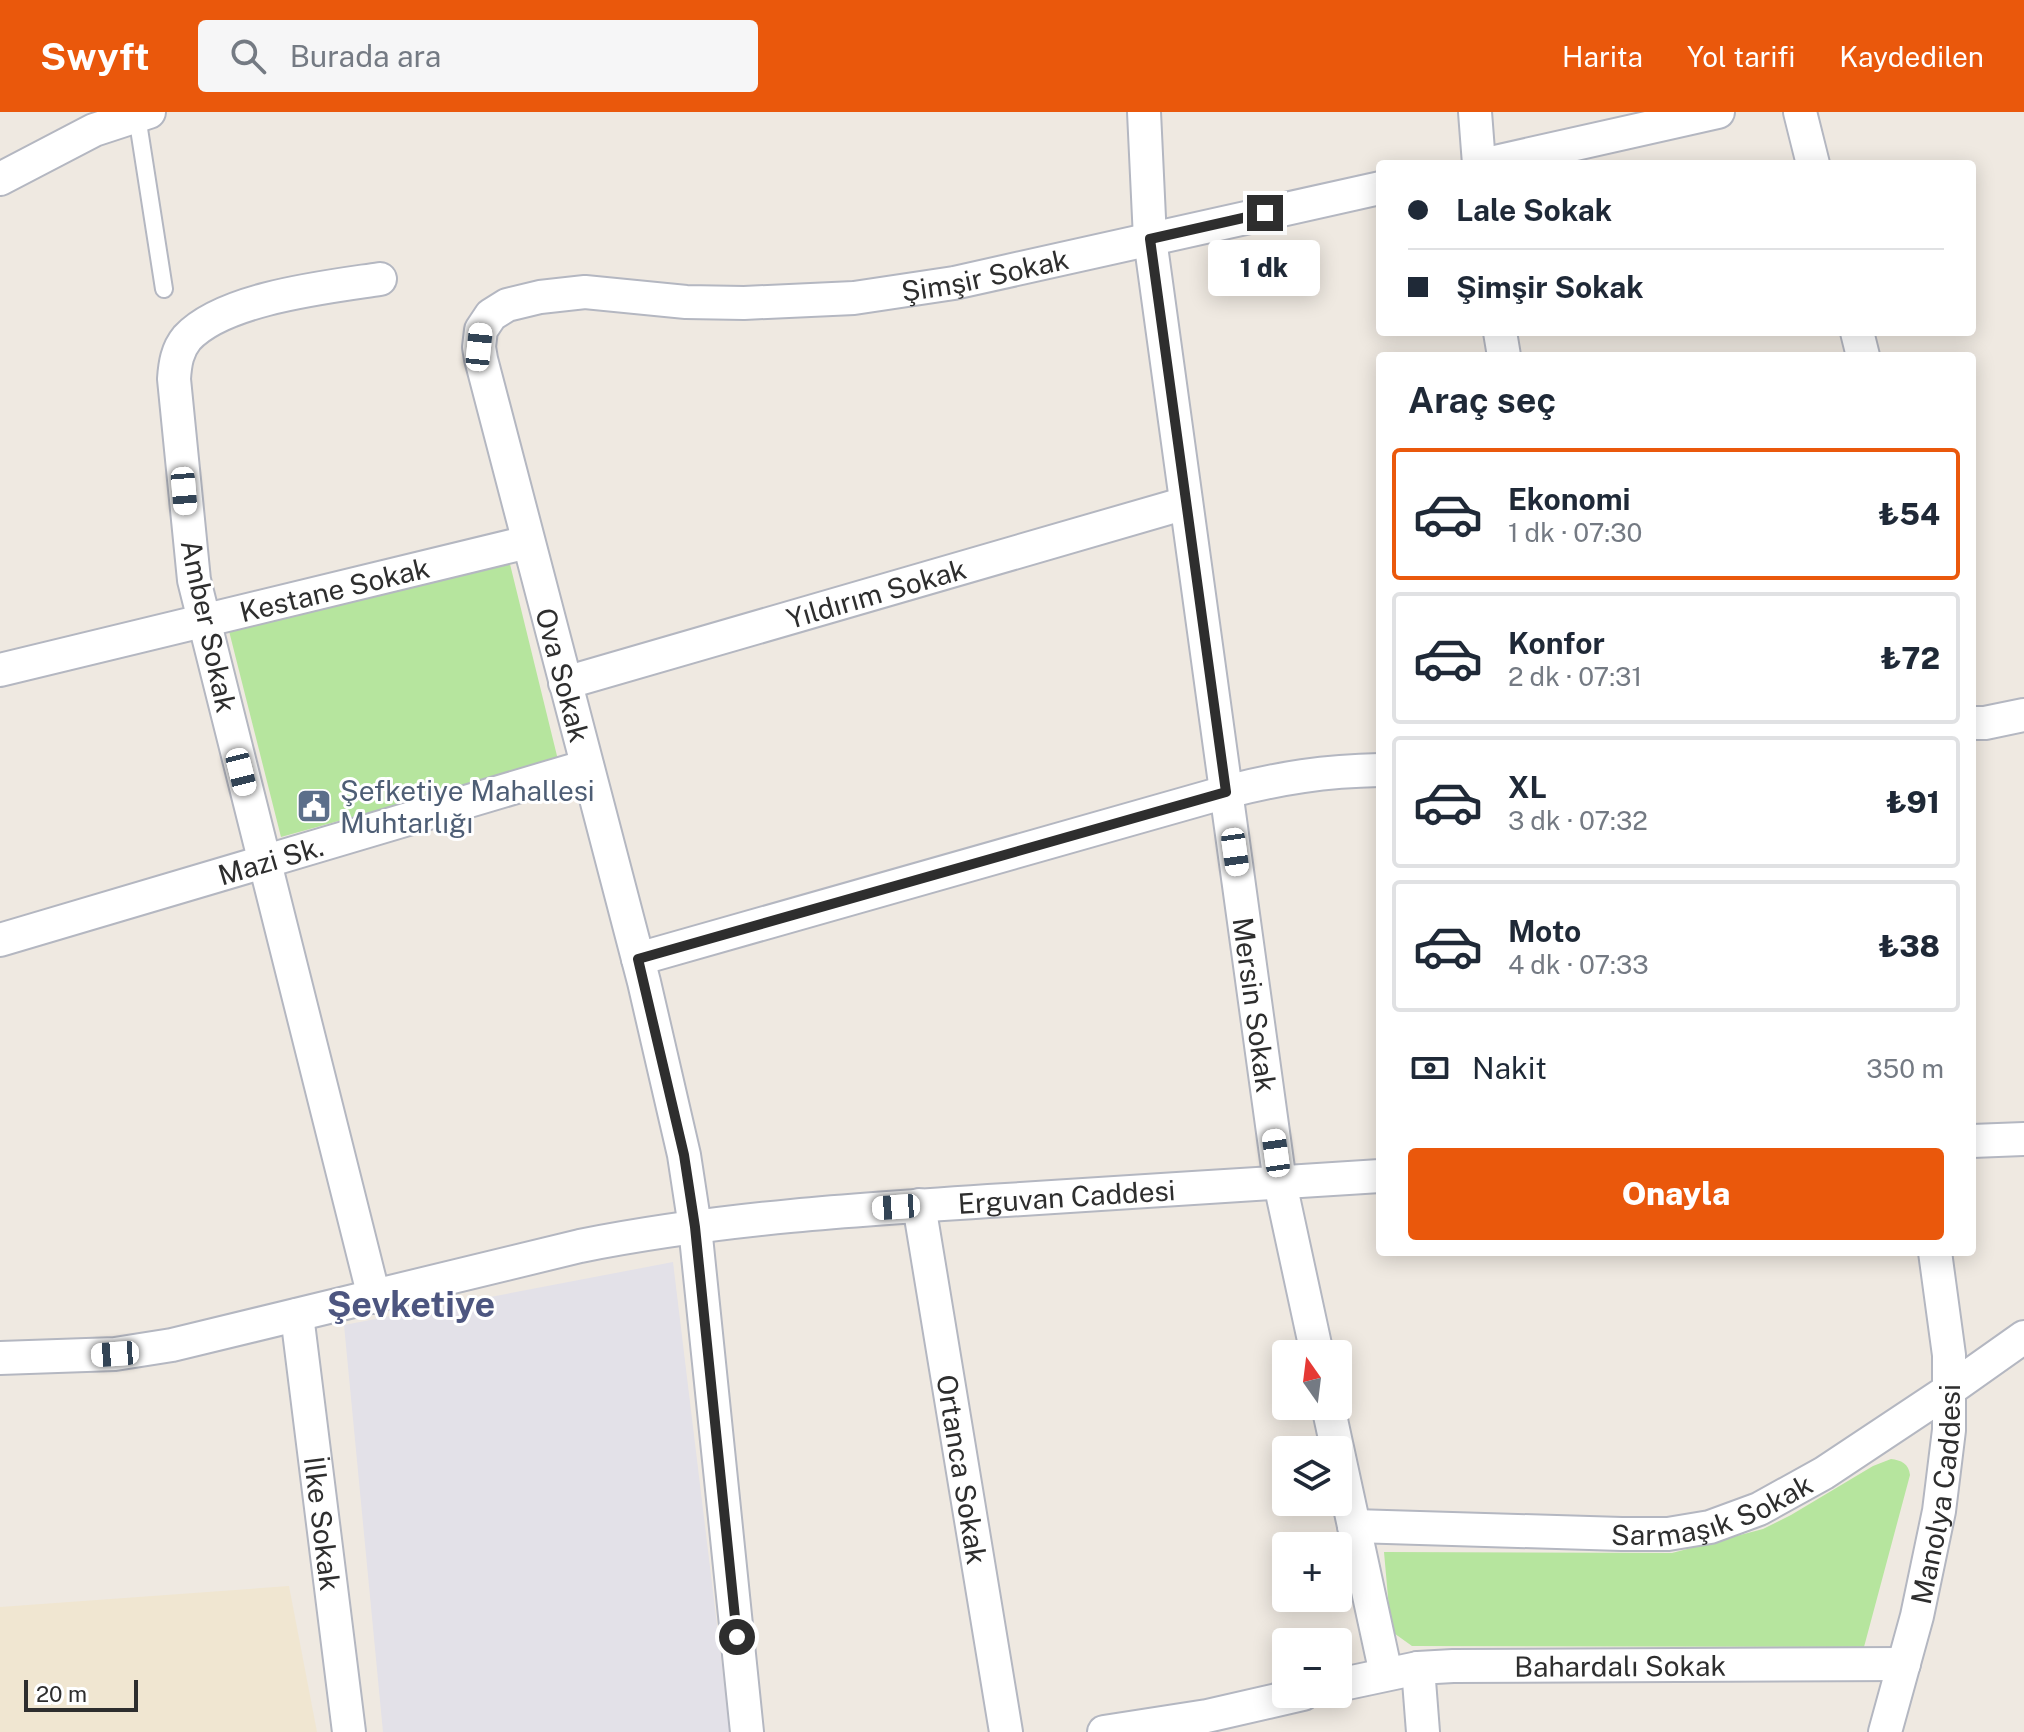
<!DOCTYPE html>
<html lang="tr">
<head>
<meta charset="utf-8">
<style>
  body { margin:0; font-family:"Public Sans",sans-serif; background:#f6f6f7; color:#1f2937; height:100vh; display:flex; flex-direction:column; font-size:30px; white-space:nowrap }
  * { box-sizing:border-box; margin:0 }
  p { font-size:26px; color:#747a83 }
  .icon { flex:none; width:44px; height:44px; fill:none; stroke:currentColor; stroke-width:2; stroke-linecap:round; stroke-linejoin:round }
  .map { position:relative; flex:1; overflow:hidden }
  .drawer { position:absolute; left:1376px; top:240px; width:600px; height:904px; display:flex; flex-direction:column; background:#fff; border-radius:8px; box-shadow:0 4px 20px #0003 }
  .drawer>* { flex:none }
  .hud { position:absolute; left:1376px; top:48px; width:600px; height:176px; border-radius:8px; box-shadow:0 4px 20px #0003; display:grid; align-content:center; height:176px; padding:0 32px; background:#fff }
  .needle { width:52px; rotate:346deg }
  .controls { position:absolute; left:1272px; top:1228px; display:grid; gap:16px }
  .controls a { display:grid; place-items:center; width:80px; height:80px; border-radius:8px; background:#fff; box-shadow:0 4px 20px #0003; font-size:40px }
  .scale { position:absolute; left:24px; bottom:20px; width:114px; box-sizing:border-box; padding-left:8px; border:4px solid #2e2e2e; border-top:0; font-size:22px; line-height:28px; white-space:nowrap; color:#2e2e2e; -webkit-text-stroke:6px #fff; paint-order:stroke }
  .end { position:absolute; width:36px; height:36px; margin:-18px; border:10px solid #2e2e2e; background:#fff; box-shadow:0 0 0 4px #fff }
  .from { border-radius:50% }
  .bubble { position:absolute; height:56px; border-radius:8px; background:#fff; box-shadow:0 4px 20px #0003; font-size:26px; font-weight:800; line-height:56px; text-align:center }
  .car { position:absolute; width:24px; height:48px; margin:-24px -12px; border-radius:10px; box-shadow:0 0 6px 2px #0007; background:linear-gradient(#fff 24%,#345 0 40%,#fff 0 76%,#345 0 86%,#fff 0) }
  .hud b { display:flex; align-items:center; gap:28px; height:76px; font-size:30px }
  .hud b+b { border-top:2px solid #e0e1e3 }
  .hud i { width:20px; height:20px; background:#1f2937 }
  ul { padding:0; list-style:none }
  li { display:flex; align-items:center; gap:24px; height:132px; margin:0 16px 12px; padding:0 16px; border:4px solid #e0e1e3; border-radius:8px }
  li div { flex:1 }
  li b { display:block; font-size:30px }
  li em { font-style:normal; font-weight:800 }
  li.active { border-color:#ea580c }
  li>.icon { width:72px; height:72px; stroke-width:1.5 }
  h2 { padding:0 32px; font-size:36px; line-height:96px }
  .pay { display:flex; align-items:center; gap:20px; height:88px; padding:0 32px; font-size:30px }
  .pay p { margin-inline-start:auto }
  .primary-button { display:flex; gap:16px; margin-top:auto; padding:16px 32px }
  .primary-button a { flex:1; height:92px; border-radius:8px; background:#ea580c; color:#fff; font-size:32px; font-weight:800; line-height:92px; text-align:center }
  header { display:flex; align-items:center; gap:48px; box-sizing:border-box; height:112px; padding:0 40px; background:#ea580c; color:#fff }
  header strong { font-size:38px }
  nav { display:flex; gap:44px; margin-inline-start:auto; font-size:28px }
  .search { width:560px; height:72px; background:#f6f6f7; display:flex; align-items:center; gap:20px; box-sizing:border-box; padding:0 28px; border-radius:8px; color:#747a83; font-size:30px }
  .map>svg:first-child { display:block }
  .industrial { fill:#e3e1e8 }
  .education { fill:#f0e6d1 }
  .green { fill:#b6e59e }
  .lines { fill:none; stroke-linecap:round; stroke-linejoin:round }
  .lane-casing { stroke:#b4b7c1; stroke-width:20 }
  .street-casing { stroke:#b4b7c1; stroke-width:36 }
  .lane { stroke:#fff; stroke-width:16 }
  .street { stroke:#fff; stroke-width:32 }
  .route { stroke:#2e2e2e; stroke-width:10 }
  .labels { text-anchor:middle; dominant-baseline:central; stroke-width:6; stroke-linejoin:round; paint-order:stroke }
  .street-label { font-size:28px; fill:#2e2e2e; stroke:#fff }
  .service-label { font-size:28px; fill:#4e5e75; stroke:#fff; text-anchor:start }
  .district-label { font-size:36px; font-weight:bold; fill:#4d5680; stroke:#fff }
</style>
</head>
<body>
<header>
<strong>Swyft</strong>
<div class="search"><svg class="icon" aria-label="search" viewBox="0 0 24 24"><circle cx="10" cy="10" r="6"/><path d="M15 15l6 6"/></svg>Burada ara</div>
<nav><a>Harita</a><a>Yol tarifi</a><a>Kaydedilen</a></nav>
</header>
<div class="map">
<svg width="2024" height="1620" viewBox="0 0 2024 1620">
  <rect width="100%" height="100%" fill="#efe9e1"/>
  <path class="industrial" d="M673,1150L730,1620H383L344,1213Z"/>
  <path class="education" d="M289,1474L317,1620H0V1495Z"/>
  <path class="green" d="M509,448L558,648L281,725L228,515Z
    M1891,1347C1901,1348 1909,1352 1910,1363L1864,1535L1412,1534L1391,1519L1384,1440L1672,1441L1763,1417L1791,1403L1873,1354Z"/>
  <g class="lines">
    <g class="lane-casing">
      <path id="lane" d="M137,4L164,177"/>
    </g>
    <g class="street-casing">
      <g id="street">
        <path id="s1" d="M1144,0L1150,127L1280,1071L1317,1242"/>
        <path d="M1475,0L1479,52"/>
        <path d="M1800,0L1813,52"/>
        <path d="M1486,52L1718,0"/>
        <path d="M0,67L94,18L149,0"/>
        <path d="M1500,220L1504,244"/>
        <path d="M1857,220L1863,244"/>
        <path id="s2" d="M0,558L528,430"/>
        <path id="s3" d="M565,571L1186,391"/>
        <path d="M1972,611H1985L2024,603"/>
        <path id="s4" d="M0,828L587,654"/>
        <path d="M638,847L1226,680C1280,666 1325,659 1380,658"/>
        <path d="M1972,1029L2024,1027"/>
        <path id="s5" d="M919,1093L1006,1620"/>
        <path d="M374,1185L194,468L174,267C175,252 177,238 187,226C224,186 327,175 380,167"/>
        <path id="s6" d="M297,1203L349,1620"/>
        <path id="s7" d="M0,1246L115,1242L172,1233L580,1134C720,1106 863,1097 1006,1088C1131,1080 1255,1072 1380,1064"/>
        <path d="M1328,1294L1386,1562"/>
        <path id="s8" d="M1354,1414L1622,1422H1668L1710,1415L1759,1397L1824,1361L1949,1278L2024,1225"/>
        <path d="M1418,1556L1423,1620"/>
        <path id="s9" d="M1338,1573L1418,1556L1453,1554L1904,1552"/>
        <path id="s10" d="M747,1620L695,1115L684,1043L644,870L481,247L479,235L481,218L491,203L507,193L540,185L585,180L686,190L744,191L854,186L954,171L1380,76"/>
        <path d="M1104,1620L1207,1604L1303,1582"/>
        <path id="s11" d="M1885,1620L1917,1504L1939,1399L1949,1318V1243L1935,1140"/>
      </g>
    </g>
    <use href="#lane" class="lane"/>
    <use href="#street" class="street"/>
  </g>
  <g class="lines">
    <path class="route" d="M737,1525L695,1115L684,1043L638,847L1226,680L1150,127L1265,101"/>
  </g>
  <defs>
    <g id="civic-square" transform="scale(1.8)"><rect x="-9" y="-9" width="18" height="18" rx="4" fill="#5c6f8a" stroke="#fff"/><path d="M-.6-6.5H3V-4.5H.6V-3L4-1V1h2V6H-6V1h2V-1L-.6-3ZM-1.2 2.5V6h2.4V2.5Z" fill="#fff"/></g>
  </defs>
  <g fill-rule="evenodd">
    <use href="#civic-square" x="314" y="694"/>
  </g>
  <g class="labels">
    <g class="street-label">
      <text stroke="none"><textPath href="#s10" startOffset="1950">Şimşir Sokak</textPath></text>
      <text stroke="none"><textPath href="#s2" startOffset="344">Kestane Sokak</textPath></text>
      <text stroke="none"><textPath href="#s3" startOffset="324">Yıldırım Sokak</textPath></text>
      <text transform="translate(209 514) rotate(78)">Amber Sokak</text>
      <text transform="translate(563 563) rotate(75)">Ova Sokak</text>
      <text stroke="none"><textPath href="#s4" startOffset="282">Mazi Sk.</textPath></text>
      <text stroke="none"><textPath href="#s1" startOffset="900">Mersin Sokak</textPath></text>
      <text stroke="none"><textPath href="#s7" startOffset="1082">Erguvan Caddesi</textPath></text>
      <text stroke="none"><textPath href="#s5" startOffset="268">Ortanca Sokak</textPath></text>
      <text stroke="none"><textPath href="#s11" startOffset="244">Manolya Caddesi</textPath></text>
      <text stroke="none"><textPath href="#s8" startOffset="362">Sarmaşık Sokak</textPath></text>
      <text stroke="none"><textPath href="#s6" startOffset="210">İlke Sokak</textPath></text>
      <text stroke="none"><textPath href="#s9" startOffset="284">Bahardalı Sokak</textPath></text>
    </g>
    <g class="service-label">
      <text x="340" y="678">Şefketiye Mahallesi<tspan x="340" dy="32">Muhtarlığı</tspan></text>
    </g>
    <g class="district-label">
      <text x="411" y="1192">Şevketiye</text>
    </g>
  </g>
</svg>
<div class="controls">
<a><svg class="needle" viewBox="-14 -14 28 28"><path d="M0-13l5 13h-10z" fill="#e53935"/><path d="M0 13l5-13h-10z" fill="#747a83"/></svg></a>
<a><svg class="icon" aria-label="layers" viewBox="0 0 24 24"><path d="M12 4l9 5-9 5-9-5zM3 14l9 5 9-5"/></svg></a>
<a>+</a>
<a>−</a>
</div>
<div class="scale">20 m</div>
<i class="end from" style="left:737px;top:1525px"></i>
<i class="end" style="left:1265px;top:101px"></i>
<div class="bubble" style="left:1208px;top:128px;width:112px">1 dk</div>
<i class="car" style="left:479px;top:235px;rotate:6deg"></i>
<i class="car" style="left:184px;top:379px;rotate:175deg"></i>
<i class="car" style="left:241px;top:660px;rotate:166deg"></i>
<i class="car" style="left:1235px;top:740px;rotate:172deg"></i>
<i class="car" style="left:1276px;top:1041px;rotate:352deg"></i>
<i class="car" style="left:896px;top:1095px;rotate:266deg"></i>
<i class="car" style="left:115px;top:1242px;rotate:266deg"></i>
<div class="hud">
<b><i class="from"></i>Lale Sokak</b>
<b><i></i>Şimşir Sokak</b>
</div>
<section class="drawer">
<h2>Araç seç</h2>
<ul>
<li class="active"><svg class="icon" aria-label="car" viewBox="0 0 24 24"><path d="M5 17H2v-5l4-1 3-4h7l3 4 3 1v5h-3M9 17h6M6 11h13"/><circle cx="7" cy="17" r="2"/><circle cx="17" cy="17" r="2"/></svg><div><b>Ekonomi</b><p>1 dk · 07:30</p></div><em>₺54</em></li>
<li><svg class="icon" aria-label="car" viewBox="0 0 24 24"><path d="M5 17H2v-5l4-1 3-4h7l3 4 3 1v5h-3M9 17h6M6 11h13"/><circle cx="7" cy="17" r="2"/><circle cx="17" cy="17" r="2"/></svg><div><b>Konfor</b><p>2 dk · 07:31</p></div><em>₺72</em></li>
<li><svg class="icon" aria-label="car" viewBox="0 0 24 24"><path d="M5 17H2v-5l4-1 3-4h7l3 4 3 1v5h-3M9 17h6M6 11h13"/><circle cx="7" cy="17" r="2"/><circle cx="17" cy="17" r="2"/></svg><div><b>XL</b><p>3 dk · 07:32</p></div><em>₺91</em></li>
<li><svg class="icon" aria-label="car" viewBox="0 0 24 24"><path d="M5 17H2v-5l4-1 3-4h7l3 4 3 1v5h-3M9 17h6M6 11h13"/><circle cx="7" cy="17" r="2"/><circle cx="17" cy="17" r="2"/></svg><div><b>Moto</b><p>4 dk · 07:33</p></div><em>₺38</em></li>
</ul>
<div class="pay"><svg class="icon" aria-label="cash" viewBox="0 0 24 24"><path d="M3 7h18v10H3z"/><circle cx="12" cy="12" r="2"/></svg>Nakit<p>350 m</p></div>
<div class="primary-button"><a>Onayla</a></div>
</section>
</div>
</body>
</html>
